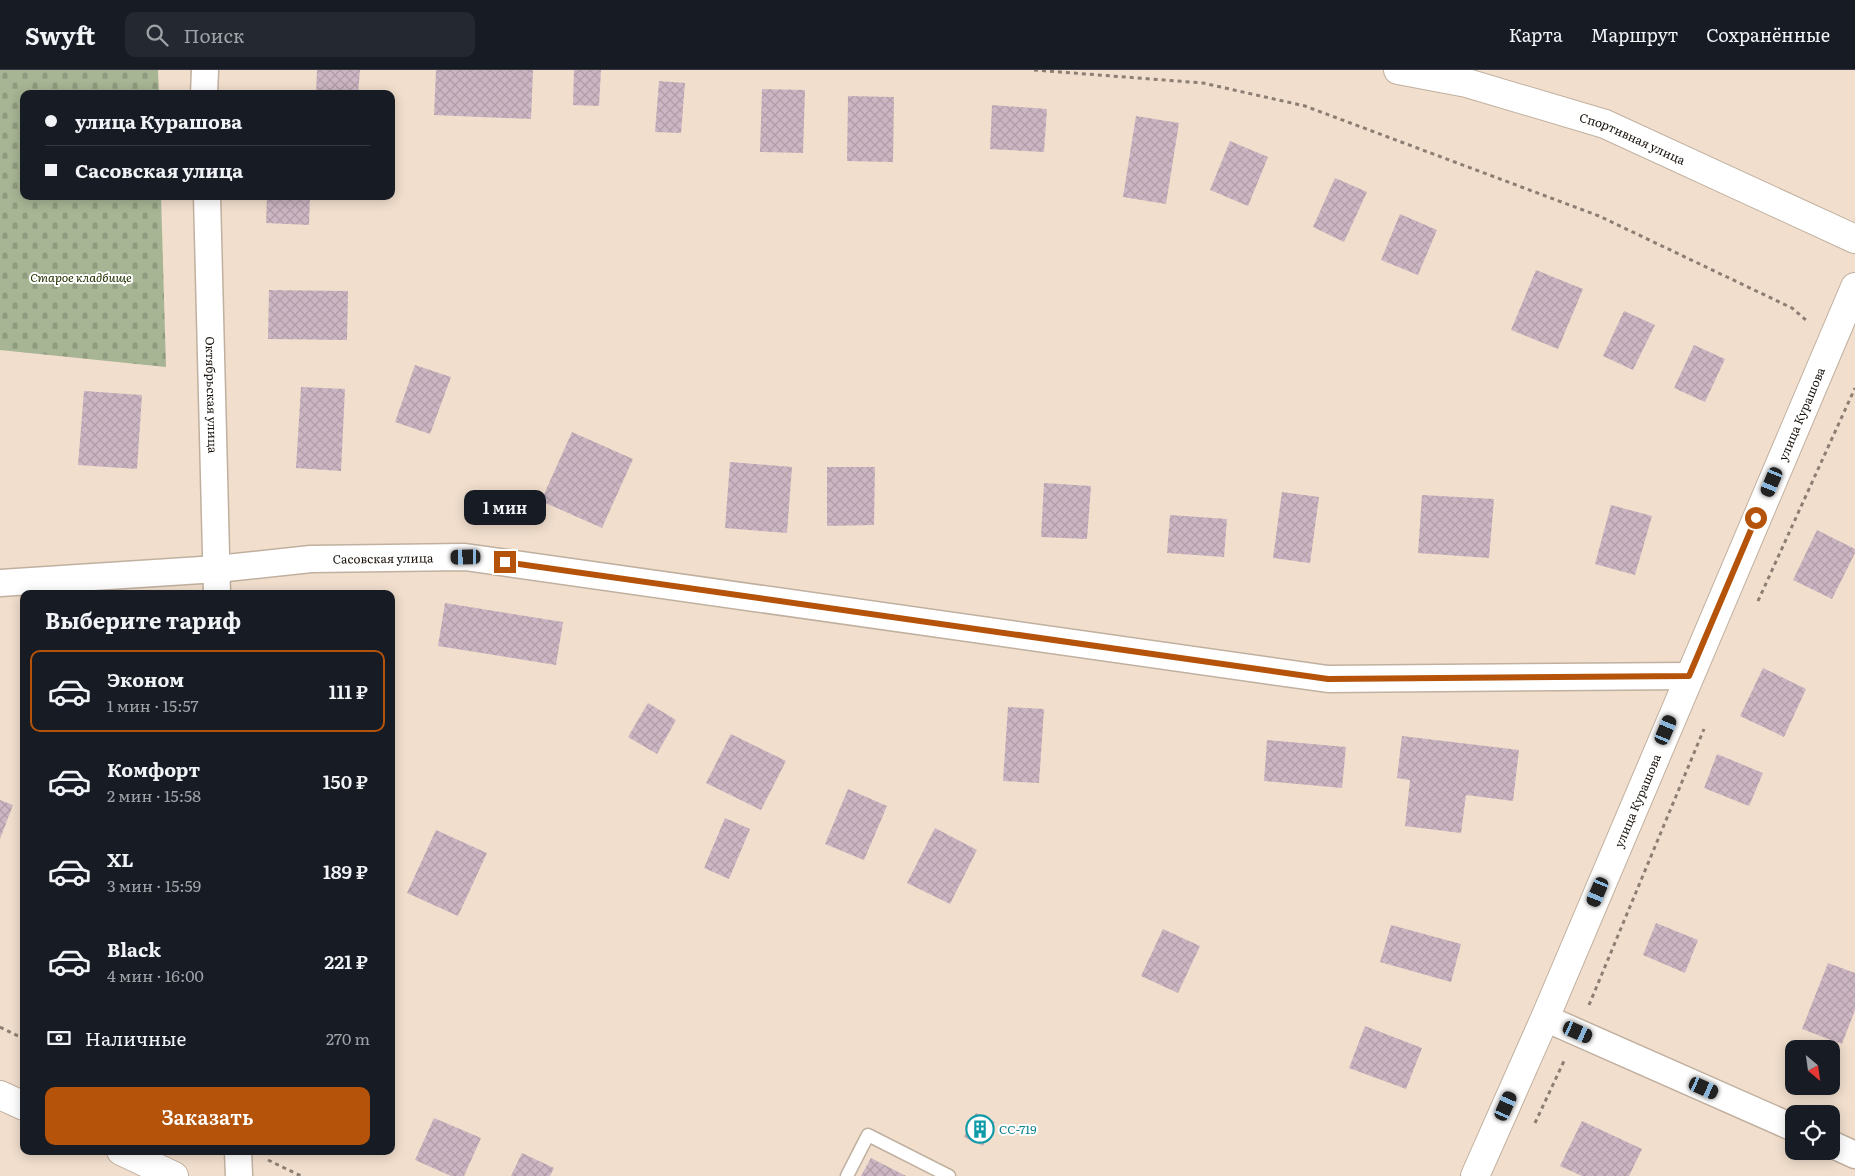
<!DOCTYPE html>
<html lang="ru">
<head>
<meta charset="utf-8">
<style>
  body { margin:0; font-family:Literata,serif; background:#242831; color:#f1f3f6; height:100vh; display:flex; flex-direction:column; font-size:19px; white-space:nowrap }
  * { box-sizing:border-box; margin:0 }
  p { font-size:16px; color:#9ea1a6 }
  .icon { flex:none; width:28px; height:28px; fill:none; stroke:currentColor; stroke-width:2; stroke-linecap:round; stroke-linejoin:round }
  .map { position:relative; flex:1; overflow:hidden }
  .sheet { position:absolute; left:20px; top:520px; width:375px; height:565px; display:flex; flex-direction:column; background:#171b24; border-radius:10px; box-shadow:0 2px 12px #0003 }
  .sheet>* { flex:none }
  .guide { position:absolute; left:20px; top:20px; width:375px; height:110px; border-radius:10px; box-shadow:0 2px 12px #0003; display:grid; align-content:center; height:110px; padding:0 25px; background:#171b24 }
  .needle { width:32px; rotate:151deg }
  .fabs { position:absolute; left:1785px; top:970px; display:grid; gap:10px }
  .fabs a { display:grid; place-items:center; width:55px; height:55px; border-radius:10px; background:#171b24; box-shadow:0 2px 12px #0003; font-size:25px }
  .end { position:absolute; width:22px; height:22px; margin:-11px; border:6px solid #b45309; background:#fff; box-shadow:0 0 0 2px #fff }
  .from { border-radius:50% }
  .bubble { position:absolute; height:35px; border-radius:10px; background:#171b24; box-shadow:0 2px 12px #0003; font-size:16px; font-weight:600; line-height:35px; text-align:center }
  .car { position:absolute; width:15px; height:30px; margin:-15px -8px; border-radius:6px; box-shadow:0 0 4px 1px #0007; background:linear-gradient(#222 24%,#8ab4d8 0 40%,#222 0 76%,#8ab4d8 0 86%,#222 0) }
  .guide b { display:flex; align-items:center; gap:18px; height:48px; font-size:19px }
  .guide b+b { border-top:1px solid #363941 }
  .guide i { width:12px; height:12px; background:#f1f3f6 }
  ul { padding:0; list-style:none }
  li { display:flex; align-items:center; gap:15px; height:82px; margin:0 10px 8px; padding:0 15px; border:2px solid transparent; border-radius:10px }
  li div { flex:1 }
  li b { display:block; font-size:19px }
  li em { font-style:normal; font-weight:600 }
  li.selected { border-color:#b45309 }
  li>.icon { width:45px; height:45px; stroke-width:1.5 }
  h2 { padding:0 25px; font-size:22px; line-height:60px }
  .pay { display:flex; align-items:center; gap:12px; height:55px; padding:0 25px; font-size:19px }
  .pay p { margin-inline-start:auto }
  .primary-button { display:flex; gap:10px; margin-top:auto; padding:10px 25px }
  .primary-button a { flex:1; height:58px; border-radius:10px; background:#b45309; color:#fff; font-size:20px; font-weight:600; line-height:58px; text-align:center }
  header { display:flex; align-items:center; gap:30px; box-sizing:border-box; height:70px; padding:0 25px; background:#171b24; border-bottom:1px solid #363941 }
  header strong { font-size:24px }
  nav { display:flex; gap:28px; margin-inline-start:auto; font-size:18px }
  .search { width:350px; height:45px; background:#242831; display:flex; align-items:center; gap:12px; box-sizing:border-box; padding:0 18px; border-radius:10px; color:#9ea1a6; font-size:19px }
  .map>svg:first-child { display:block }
  .cemetery { fill:url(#cemetery-stones) }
  .building { fill:url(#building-cross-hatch) }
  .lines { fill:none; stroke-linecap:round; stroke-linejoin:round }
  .service-casing { stroke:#c1b09f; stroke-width:15 }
  .minor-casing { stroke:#c1b09f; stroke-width:29 }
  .tertiary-casing { stroke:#c1b09f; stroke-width:30 }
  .primary-casing { stroke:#c1b09f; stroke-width:30 }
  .path { stroke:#8c7e73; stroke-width:3; stroke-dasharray:4 4; stroke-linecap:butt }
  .service { stroke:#fff; stroke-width:12 }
  .minor { stroke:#fff; stroke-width:26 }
  .tertiary { stroke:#fff; stroke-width:28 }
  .primary { stroke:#fff; stroke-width:28 }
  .route { stroke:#b45309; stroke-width:6 }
  .labels { text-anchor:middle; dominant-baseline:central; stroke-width:4; stroke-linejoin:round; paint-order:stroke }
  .street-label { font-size:12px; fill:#1a130d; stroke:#fff }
  .park-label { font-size:12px; font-style:italic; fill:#233300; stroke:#fff }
  .culture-label { font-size:12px; fill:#0d838f; stroke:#fff; text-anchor:start }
</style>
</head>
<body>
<header>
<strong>Swyft</strong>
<div class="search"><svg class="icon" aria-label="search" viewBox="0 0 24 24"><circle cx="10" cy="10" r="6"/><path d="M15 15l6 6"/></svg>Поиск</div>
<nav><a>Карта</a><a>Маршрут</a><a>Сохранённые</a></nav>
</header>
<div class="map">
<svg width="1855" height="1106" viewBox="0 0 1855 1106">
  <defs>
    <pattern id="cemetery-stones" width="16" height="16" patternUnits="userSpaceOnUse" patternTransform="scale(1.25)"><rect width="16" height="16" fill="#a7b594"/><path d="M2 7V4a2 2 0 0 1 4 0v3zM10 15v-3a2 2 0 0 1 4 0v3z" fill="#8f9b7e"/></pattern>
    <pattern id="building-cross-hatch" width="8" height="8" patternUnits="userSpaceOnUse" patternTransform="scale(1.25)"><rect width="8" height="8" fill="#ccb6c3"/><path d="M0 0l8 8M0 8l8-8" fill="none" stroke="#af9ca6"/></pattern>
  </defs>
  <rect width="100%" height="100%" fill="#f1decd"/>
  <path class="cemetery" d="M0,0H158L159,24H24V126H161L166,297L0,280Z"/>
  <path class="building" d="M317,0H360L358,24H316Z
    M436,0H533L531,49L434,45Z
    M574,0H601L599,36L573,35Z
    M659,11L685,13L681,63L655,62Z
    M762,19L805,20L803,83L760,82Z
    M848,26L894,27L893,92L847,91Z
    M992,35L1047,39L1044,82L990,79Z
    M1136,46L1179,53L1166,134L1123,127Z
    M1230,71L1268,87L1248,136L1210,120Z
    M1335,108L1367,122L1344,172L1313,157Z
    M267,126H310L309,155L266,153Z
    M1400,144L1437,160L1418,205L1381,190Z
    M1536,200L1583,219L1558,279L1511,260Z
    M269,220L348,221L347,270L268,269Z
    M1624,241L1655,255L1633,300L1603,286Z
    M1694,275L1725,289L1705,332L1674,318Z
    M415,295L451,307L430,364L395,352Z
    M301,317L345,319L341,401L296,398Z
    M84,321L142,325L137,399L78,395Z
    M572,362L633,389L602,458L541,431Z
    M730,392L792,397L787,463L725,458Z
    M827,397H875L874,455L827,456Z
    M1044,413L1091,416L1087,469L1041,467Z
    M1282,422L1319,427L1310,493L1273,488Z
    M1422,425L1494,429L1489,488L1418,483Z
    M1611,435L1652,446L1635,505L1595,494Z
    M1170,445L1227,449L1224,487L1167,483Z
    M1817,460L1855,479V483L1832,529L1793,510Z
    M445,533L563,552L556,595L438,576Z
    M1763,598L1806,619L1784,667L1740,646Z
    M648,633L676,650L657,684L628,667Z
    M1008,637L1044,639L1039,713L1003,711Z
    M731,664L786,691L761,740L706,713Z
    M1402,666L1519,680L1513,731L1466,725L1461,763L1405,756L1410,710L1397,708Z
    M1267,670L1346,677L1342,718L1264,711Z
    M1717,684L1763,703L1749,736L1704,718Z
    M848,719L887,736L864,790L825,774Z
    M0,730L13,735L0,769Z
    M725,748L750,759L729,809L704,798Z
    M935,758L977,780L950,834L907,813Z
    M436,760L487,783L458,846L407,823Z
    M1656,853L1698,870L1685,903L1643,885Z
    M1391,855L1461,874L1451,912L1380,892Z
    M1163,859L1200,876L1178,923L1141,906Z
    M1828,893L1855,903V940L1842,974L1802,959Z
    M1365,956L1422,978L1406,1019L1349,998Z
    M976,1043L995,1052L983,1076L964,1067Z
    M434,1048L481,1068L464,1106H451L415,1090Z
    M1582,1051L1642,1079L1629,1106H1582L1560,1096Z
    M522,1083L554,1098L550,1106H511Z
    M871,1088L906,1106H861Z"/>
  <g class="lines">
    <g class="service-casing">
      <path id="service" d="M847,1106L868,1065L949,1106"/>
    </g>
    <g class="minor-casing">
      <g id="minor">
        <path d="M204,24L205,0"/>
        <path id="s1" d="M207,126L217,524"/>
        <path id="s2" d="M0,513L217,499L311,489L465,487L1328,609L1689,606"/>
        <path d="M1545,948L1794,1058"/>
        <path d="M1831,1074L1855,1085"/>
        <path d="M238,1081L239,1106"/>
      </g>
    </g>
    <g class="tertiary-casing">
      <g id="tertiary">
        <path id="s3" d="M1398,0L1467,13L1605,54L1855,169"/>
        <path id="s4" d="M1475,1106L1545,948L1855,217"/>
      </g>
    </g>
    <g class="primary-casing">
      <path id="primary" d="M0,1025L24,1036
        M121,1081L174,1106"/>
    </g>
    <path class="path" d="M1034,0L1203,13L1305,36L1599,146L1792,238L1807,251
      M1758,531L1855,318
      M1589,935L1704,659
      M0,957L24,969
      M1535,1053L1564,991
      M268,1090L301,1106"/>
    <use href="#service" class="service"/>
    <use href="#minor" class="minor"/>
    <use href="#tertiary" class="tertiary"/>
    <use href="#primary" class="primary"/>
  </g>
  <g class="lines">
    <path class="route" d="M505,492L1328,609L1689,606L1756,448"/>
  </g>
  <defs>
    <g id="building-ring" transform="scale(1.4375)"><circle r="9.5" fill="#fff" stroke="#0f9aa8" stroke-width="1.5"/><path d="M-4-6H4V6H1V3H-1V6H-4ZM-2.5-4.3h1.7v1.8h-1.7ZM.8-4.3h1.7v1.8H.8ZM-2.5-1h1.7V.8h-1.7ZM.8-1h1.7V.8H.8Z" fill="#0f9aa8"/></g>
  </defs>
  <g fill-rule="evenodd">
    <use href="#building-ring" x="980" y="1059"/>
  </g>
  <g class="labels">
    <g class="street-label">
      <text stroke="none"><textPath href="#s3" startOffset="245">Спортивная улица</textPath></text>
      <text stroke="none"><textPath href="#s1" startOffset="199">Октябрьская улица</textPath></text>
      <text stroke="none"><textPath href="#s4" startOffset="829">улица Курашова</textPath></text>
      <text stroke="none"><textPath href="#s2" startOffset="384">Сасовская улица</textPath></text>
      <text stroke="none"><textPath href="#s4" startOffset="409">улица Курашова</textPath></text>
    </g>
    <g class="park-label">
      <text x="81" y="207">Старое кладбище</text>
    </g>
    <g class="culture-label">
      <text x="999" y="1059">СС-719</text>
    </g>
  </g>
</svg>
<div class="fabs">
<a><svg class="needle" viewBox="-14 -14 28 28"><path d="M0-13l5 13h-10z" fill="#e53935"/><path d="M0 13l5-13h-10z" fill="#9ea1a6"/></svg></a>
<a><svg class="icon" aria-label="locate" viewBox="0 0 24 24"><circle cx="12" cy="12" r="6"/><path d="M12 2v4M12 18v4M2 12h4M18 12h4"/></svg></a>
</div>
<i class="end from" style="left:1756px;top:448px"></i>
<i class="end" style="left:505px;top:492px"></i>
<div class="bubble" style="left:464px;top:420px;width:82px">1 мин</div>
<i class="car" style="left:1772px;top:412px;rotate:203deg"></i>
<i class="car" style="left:466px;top:487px;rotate:269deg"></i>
<i class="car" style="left:1666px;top:660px;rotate:23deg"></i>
<i class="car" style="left:1598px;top:822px;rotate:203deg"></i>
<i class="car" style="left:1578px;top:962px;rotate:114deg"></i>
<i class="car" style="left:1704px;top:1018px;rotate:114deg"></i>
<i class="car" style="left:1506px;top:1036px;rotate:24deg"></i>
<div class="guide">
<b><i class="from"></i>улица Курашова</b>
<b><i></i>Сасовская улица</b>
</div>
<section class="sheet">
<h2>Выберите тариф</h2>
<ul>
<li class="selected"><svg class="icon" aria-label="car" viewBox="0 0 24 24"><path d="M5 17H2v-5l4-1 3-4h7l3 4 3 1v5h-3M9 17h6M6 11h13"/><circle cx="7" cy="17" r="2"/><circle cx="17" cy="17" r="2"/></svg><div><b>Эконом</b><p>1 мин · 15:57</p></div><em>111 ₽</em></li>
<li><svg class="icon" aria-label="car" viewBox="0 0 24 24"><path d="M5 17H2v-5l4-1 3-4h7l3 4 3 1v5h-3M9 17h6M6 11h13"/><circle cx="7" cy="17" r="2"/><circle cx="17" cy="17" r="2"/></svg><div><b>Комфорт</b><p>2 мин · 15:58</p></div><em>150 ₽</em></li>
<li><svg class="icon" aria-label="car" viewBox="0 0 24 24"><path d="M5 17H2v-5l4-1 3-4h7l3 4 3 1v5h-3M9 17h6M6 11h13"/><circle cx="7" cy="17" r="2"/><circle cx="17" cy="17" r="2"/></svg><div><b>XL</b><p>3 мин · 15:59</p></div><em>189 ₽</em></li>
<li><svg class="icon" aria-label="car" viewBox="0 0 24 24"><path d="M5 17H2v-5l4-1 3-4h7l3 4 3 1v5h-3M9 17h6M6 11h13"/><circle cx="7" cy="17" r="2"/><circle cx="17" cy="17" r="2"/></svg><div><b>Black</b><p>4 мин · 16:00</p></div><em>221 ₽</em></li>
</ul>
<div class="pay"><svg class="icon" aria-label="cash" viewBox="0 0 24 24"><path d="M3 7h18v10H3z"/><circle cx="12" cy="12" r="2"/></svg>Наличные<p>270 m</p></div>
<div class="primary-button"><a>Заказать</a></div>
</section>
</div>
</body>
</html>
